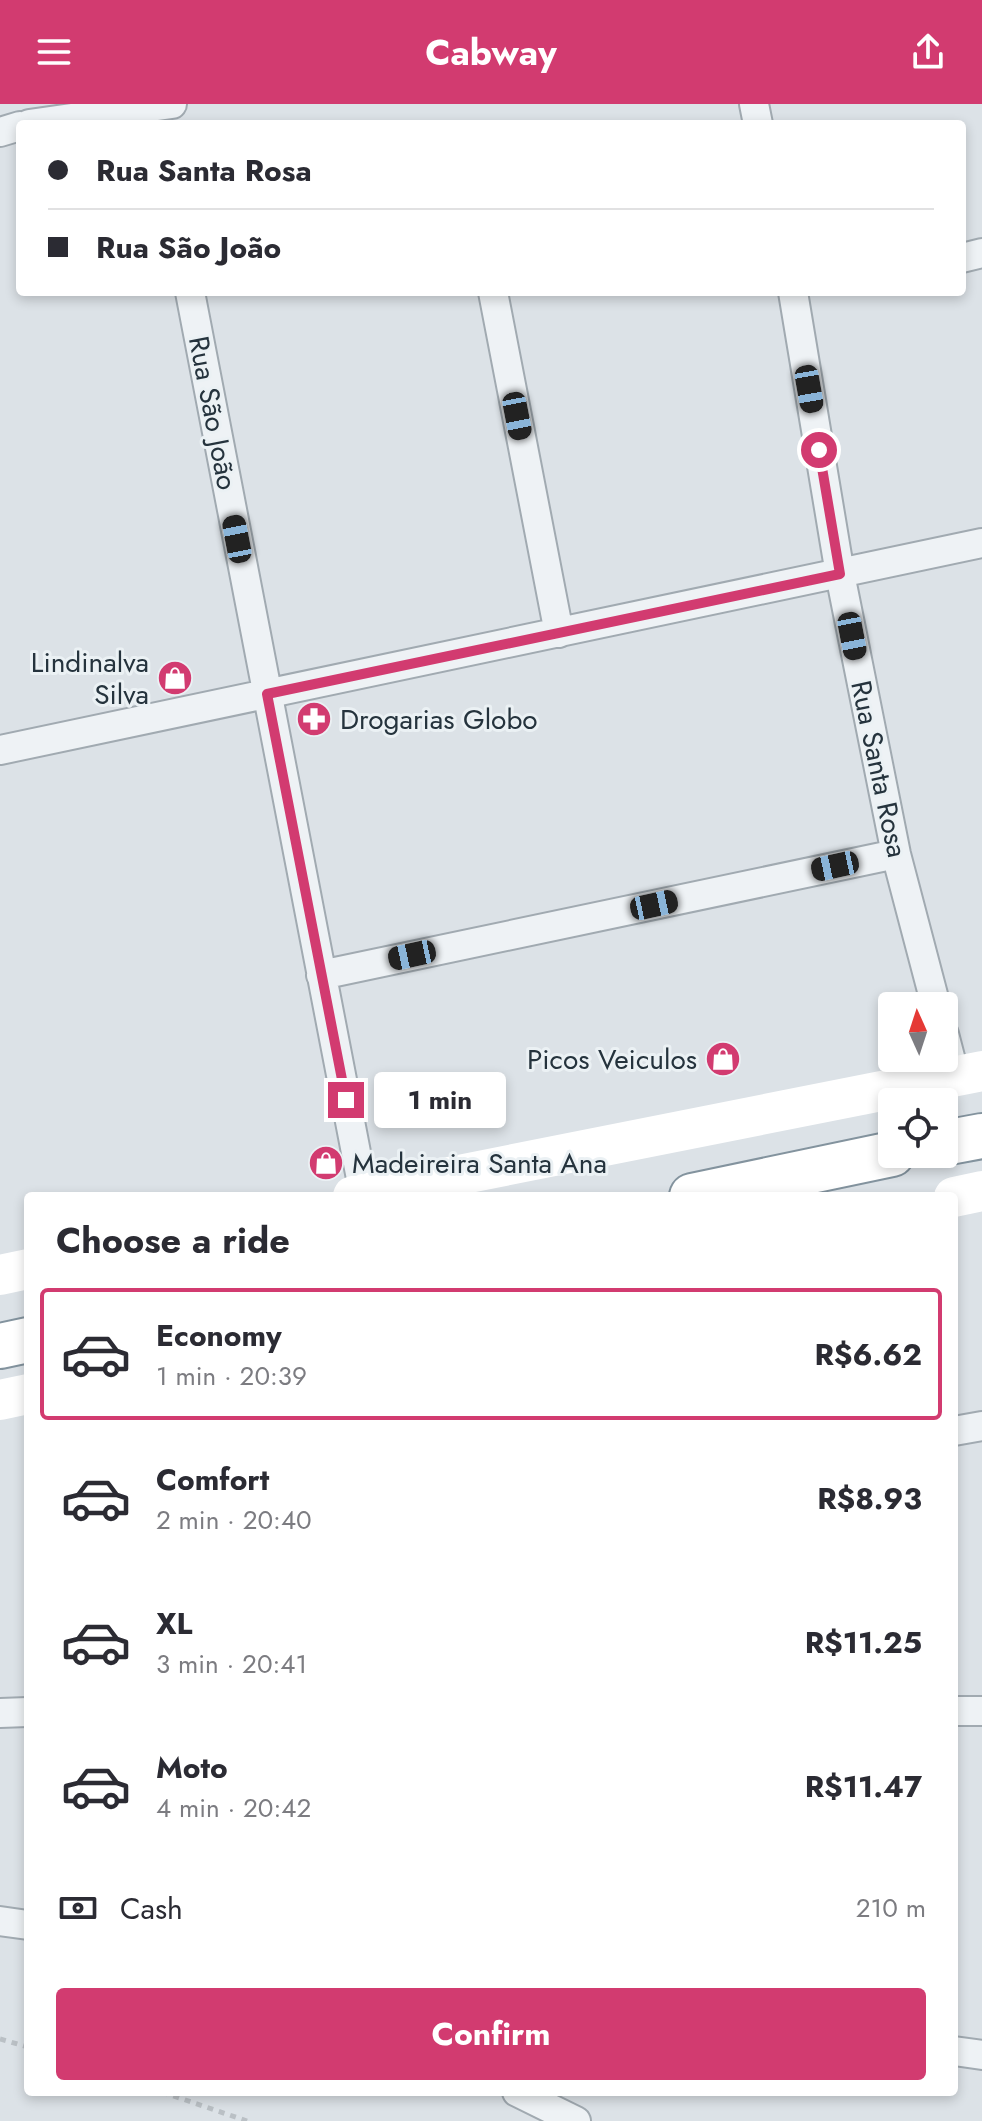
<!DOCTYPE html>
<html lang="en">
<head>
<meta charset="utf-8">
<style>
  body { margin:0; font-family:Jost,sans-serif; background:#f7f7f7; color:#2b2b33; height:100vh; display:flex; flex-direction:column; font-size:30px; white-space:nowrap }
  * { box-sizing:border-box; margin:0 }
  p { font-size:26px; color:#7c7c81 }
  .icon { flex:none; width:44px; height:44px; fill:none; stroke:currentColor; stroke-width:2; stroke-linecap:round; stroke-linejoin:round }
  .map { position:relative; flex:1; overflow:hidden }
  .details { position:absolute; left:24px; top:1088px; width:934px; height:904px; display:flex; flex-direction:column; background:#fff; border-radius:8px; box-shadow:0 4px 12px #0003 }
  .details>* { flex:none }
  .top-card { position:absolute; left:16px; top:16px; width:950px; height:176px; border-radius:8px; box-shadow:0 4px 12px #0003; display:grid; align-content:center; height:176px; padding:0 32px; background:#fff }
  .needle { width:52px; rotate:357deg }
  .controls { position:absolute; left:878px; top:888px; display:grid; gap:16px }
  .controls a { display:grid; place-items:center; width:80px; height:80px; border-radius:8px; background:#fff; box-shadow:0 4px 12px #0003; font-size:40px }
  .end { position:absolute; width:36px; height:36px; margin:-18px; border:10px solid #d23b70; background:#fff; box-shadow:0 0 0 4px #fff }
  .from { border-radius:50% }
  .bubble { position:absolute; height:56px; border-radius:8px; background:#fff; box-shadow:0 4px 12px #0003; font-size:26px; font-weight:700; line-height:56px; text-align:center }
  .car { position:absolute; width:24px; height:48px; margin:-24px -12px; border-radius:10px; box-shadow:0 0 6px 2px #0007; background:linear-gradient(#222 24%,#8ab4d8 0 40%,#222 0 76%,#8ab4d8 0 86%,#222 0) }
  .top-card b { display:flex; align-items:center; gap:28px; height:76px; font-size:30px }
  .top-card b+b { border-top:2px solid #e1e1e2 }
  .top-card i { width:20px; height:20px; background:#2b2b33 }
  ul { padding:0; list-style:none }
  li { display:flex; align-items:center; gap:24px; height:132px; margin:0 16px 12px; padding:0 16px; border:4px solid transparent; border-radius:8px }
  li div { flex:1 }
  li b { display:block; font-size:30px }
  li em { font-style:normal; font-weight:700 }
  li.current { border-color:#d23b70 }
  li>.icon { width:72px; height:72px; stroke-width:1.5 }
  h2 { padding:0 32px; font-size:36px; line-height:96px }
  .pay { display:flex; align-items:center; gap:20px; height:88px; padding:0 32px; font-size:30px }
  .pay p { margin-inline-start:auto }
  .action { display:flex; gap:16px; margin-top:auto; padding:16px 32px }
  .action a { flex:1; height:92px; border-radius:8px; background:#d23b70; color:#fff; font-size:32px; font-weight:700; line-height:92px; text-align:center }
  header { display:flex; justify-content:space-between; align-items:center; height:104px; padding:0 32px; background:#d23b70; color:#fff; font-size:36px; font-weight:700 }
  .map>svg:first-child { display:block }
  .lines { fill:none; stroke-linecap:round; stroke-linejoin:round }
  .street-casing { stroke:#a1aab1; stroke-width:32 }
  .highway-casing { stroke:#83939e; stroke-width:48 }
  .path { stroke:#bac0c5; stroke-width:5; stroke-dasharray:6 6; stroke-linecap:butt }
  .street { stroke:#eef2f5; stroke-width:28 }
  .secondary { stroke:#fff; stroke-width:40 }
  .highway { stroke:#fff; stroke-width:44 }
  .route { stroke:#d23b70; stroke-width:10 }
  .labels { text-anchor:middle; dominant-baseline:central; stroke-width:6; stroke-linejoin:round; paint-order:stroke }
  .street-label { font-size:28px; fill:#25333d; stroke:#ebf1f4 }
  .poi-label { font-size:28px; fill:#25333d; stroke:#ebf1f4; text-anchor:end }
</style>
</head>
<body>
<header><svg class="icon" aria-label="menu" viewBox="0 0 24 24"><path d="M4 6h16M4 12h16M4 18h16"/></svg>Cabway<svg class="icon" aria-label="share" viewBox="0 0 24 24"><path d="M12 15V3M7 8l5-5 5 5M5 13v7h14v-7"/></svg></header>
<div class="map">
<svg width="982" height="2017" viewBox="0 0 982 2017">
  <rect width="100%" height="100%" fill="#dce2e7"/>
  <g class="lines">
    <g class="street-casing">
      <path id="street" d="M754,0L758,20
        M29,20L172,0
        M0,28L20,22
        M962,154L982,149
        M190,188L364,1090
        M493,188L559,529
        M793,188L840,470L896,750L936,902
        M0,646L982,439
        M321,871L896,750
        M944,930L955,972
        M954,1327L982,1322
        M954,1607H982
        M0,1609L28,1608
        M0,1817L28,1821
        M954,1947L982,1951
        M517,1988L576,2017"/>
    </g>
    <g class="highway-casing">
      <path id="highway" d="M944,1039L982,1032
        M692,1092L892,1050
        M0,1242L28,1236"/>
    </g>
    <path class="path" d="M0,1935L28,1943
      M162,1988L247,2017"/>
    <use href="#street" class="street"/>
    <path class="secondary" d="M353,1092L982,967
      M954,1093L982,1087
      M0,1171L28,1165
      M0,1296L28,1290"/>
    <use href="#highway" class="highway"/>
  </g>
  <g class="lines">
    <path class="route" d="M346,996L267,590L840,470L819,346"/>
  </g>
  <defs>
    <g id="shop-disc" transform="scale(1.8)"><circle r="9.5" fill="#d23b70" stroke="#ebf1f4"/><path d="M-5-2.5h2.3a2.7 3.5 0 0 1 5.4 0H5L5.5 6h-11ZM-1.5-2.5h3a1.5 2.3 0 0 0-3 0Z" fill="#fff"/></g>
    <g id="pharmacy-disc" transform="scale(1.8)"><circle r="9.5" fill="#d23b70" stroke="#ebf1f4"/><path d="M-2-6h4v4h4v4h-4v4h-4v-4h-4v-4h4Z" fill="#fff"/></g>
  </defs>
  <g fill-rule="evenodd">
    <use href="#shop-disc" x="175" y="574"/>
    <use href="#pharmacy-disc" x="314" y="615"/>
    <use href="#shop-disc" x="723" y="955"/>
    <use href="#shop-disc" x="326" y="1059"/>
  </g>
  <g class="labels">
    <g class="street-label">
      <text transform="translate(213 309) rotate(79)">Rua São João</text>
      <text transform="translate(879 665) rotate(78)">Rua Santa Rosa</text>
    </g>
    <g class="poi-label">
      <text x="149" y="558">Lindinalva<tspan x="149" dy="32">Silva</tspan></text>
      <text x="340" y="615" text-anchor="start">Drogarias Globo</text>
      <text x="697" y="955">Picos Veiculos</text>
      <text x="352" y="1059" text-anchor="start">Madeireira Santa Ana</text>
    </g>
  </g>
</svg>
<div class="controls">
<a><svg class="needle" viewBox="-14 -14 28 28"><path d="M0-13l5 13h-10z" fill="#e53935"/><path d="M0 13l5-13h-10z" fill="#7c7c81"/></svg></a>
<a><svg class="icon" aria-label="locate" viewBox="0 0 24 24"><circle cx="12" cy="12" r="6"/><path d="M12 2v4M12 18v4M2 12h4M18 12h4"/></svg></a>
</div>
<i class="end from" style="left:819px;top:346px"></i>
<i class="end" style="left:346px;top:996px"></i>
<div class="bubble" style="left:374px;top:968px;width:132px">1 min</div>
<i class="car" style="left:809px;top:285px;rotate:170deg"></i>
<i class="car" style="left:517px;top:312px;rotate:169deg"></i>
<i class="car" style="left:237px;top:435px;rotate:349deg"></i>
<i class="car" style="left:852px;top:532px;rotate:169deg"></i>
<i class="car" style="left:835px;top:762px;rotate:258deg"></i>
<i class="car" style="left:654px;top:801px;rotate:78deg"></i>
<i class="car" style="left:412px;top:851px;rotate:258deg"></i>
<div class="top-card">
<b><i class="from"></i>Rua Santa Rosa</b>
<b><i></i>Rua São João</b>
</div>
<section class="details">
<h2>Choose a ride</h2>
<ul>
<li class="current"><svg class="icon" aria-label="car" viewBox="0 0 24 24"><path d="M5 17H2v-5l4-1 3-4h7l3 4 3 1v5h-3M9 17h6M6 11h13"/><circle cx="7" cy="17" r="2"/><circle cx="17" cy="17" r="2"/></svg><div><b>Economy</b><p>1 min · 20:39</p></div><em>R$6.62</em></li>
<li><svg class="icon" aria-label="car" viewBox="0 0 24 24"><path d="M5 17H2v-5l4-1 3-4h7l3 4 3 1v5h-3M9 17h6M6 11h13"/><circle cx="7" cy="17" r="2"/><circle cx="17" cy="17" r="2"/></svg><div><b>Comfort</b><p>2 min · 20:40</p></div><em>R$8.93</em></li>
<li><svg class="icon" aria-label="car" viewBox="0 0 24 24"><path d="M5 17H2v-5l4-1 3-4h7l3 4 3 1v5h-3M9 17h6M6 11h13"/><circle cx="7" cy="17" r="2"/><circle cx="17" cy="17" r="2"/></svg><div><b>XL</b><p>3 min · 20:41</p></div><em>R$11.25</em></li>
<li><svg class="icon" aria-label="car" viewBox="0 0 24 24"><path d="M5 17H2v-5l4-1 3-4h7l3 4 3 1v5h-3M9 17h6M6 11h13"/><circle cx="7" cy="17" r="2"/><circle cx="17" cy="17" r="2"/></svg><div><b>Moto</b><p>4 min · 20:42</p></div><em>R$11.47</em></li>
</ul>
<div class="pay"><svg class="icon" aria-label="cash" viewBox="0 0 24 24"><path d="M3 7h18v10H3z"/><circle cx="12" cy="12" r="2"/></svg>Cash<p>210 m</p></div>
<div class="action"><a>Confirm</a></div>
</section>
</div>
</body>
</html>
